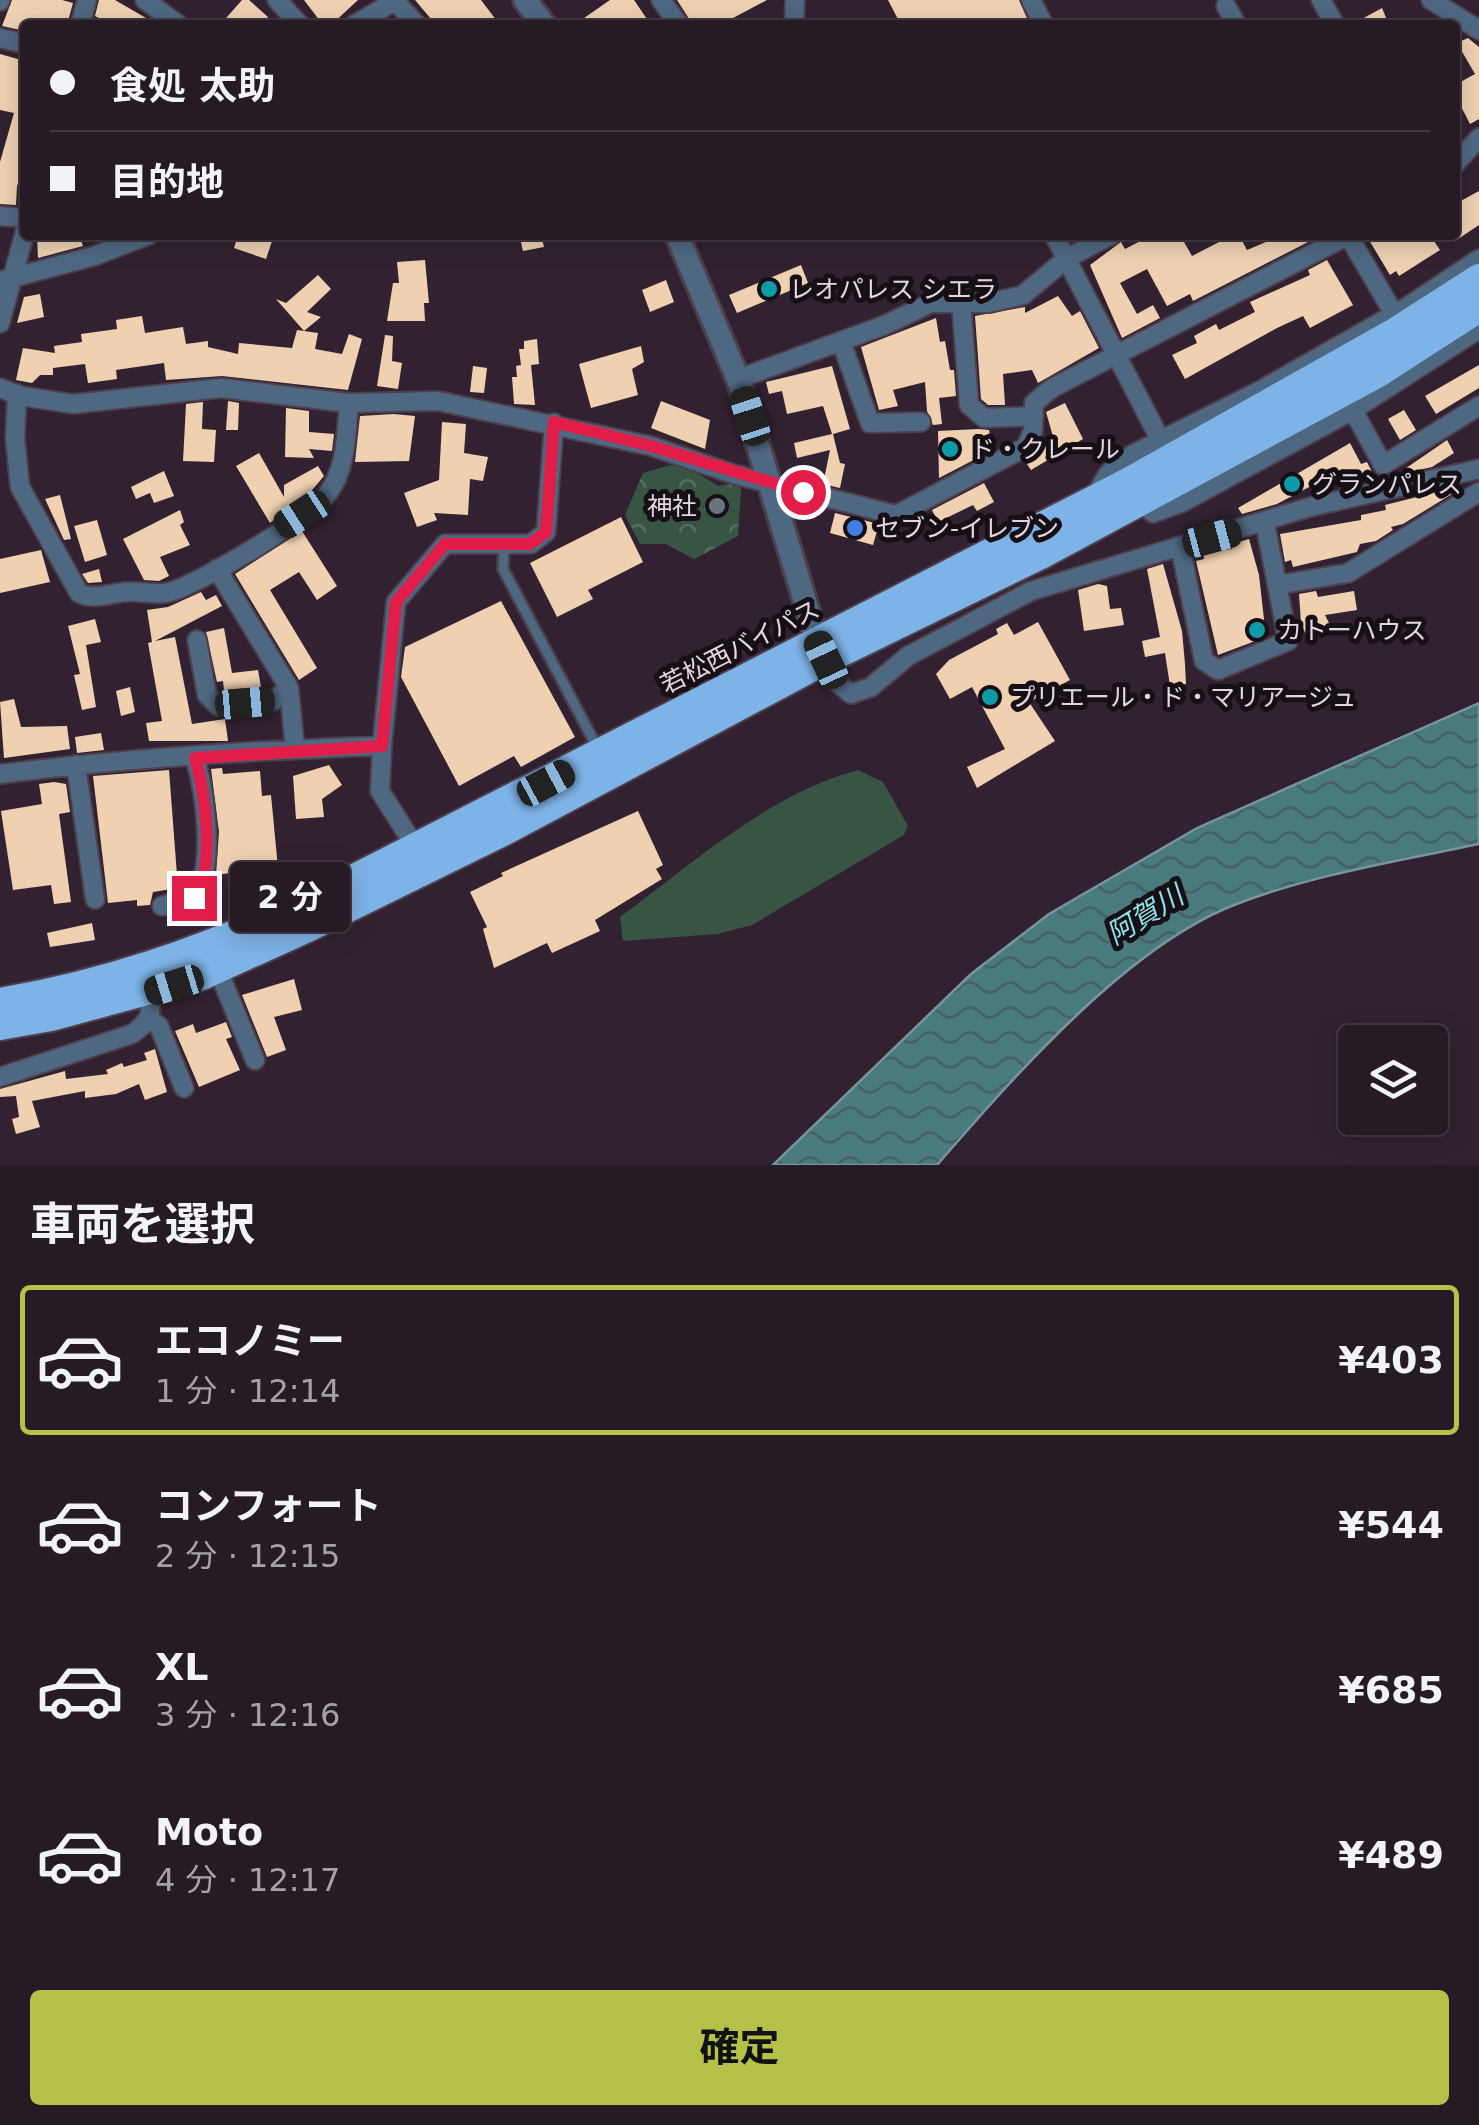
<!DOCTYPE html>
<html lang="ja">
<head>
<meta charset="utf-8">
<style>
  body { margin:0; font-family:"DejaVu Sans","Noto Sans JP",sans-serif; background:#2e232d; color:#f1f3f6; height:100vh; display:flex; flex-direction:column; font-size:38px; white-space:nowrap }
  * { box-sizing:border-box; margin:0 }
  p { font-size:32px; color:#a4a1a7 }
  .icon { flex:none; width:55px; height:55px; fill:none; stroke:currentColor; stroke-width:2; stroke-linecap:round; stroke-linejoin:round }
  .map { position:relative; height:1165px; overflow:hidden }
  .panel { display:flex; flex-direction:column; background:#261a25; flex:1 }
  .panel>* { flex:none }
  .banner { position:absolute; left:20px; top:20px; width:1440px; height:220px; border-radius:10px; box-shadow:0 5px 25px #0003,0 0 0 2px #423842; display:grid; align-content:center; height:220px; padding:0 30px; background:#261a25 }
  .fabs { position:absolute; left:1338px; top:1025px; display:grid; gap:20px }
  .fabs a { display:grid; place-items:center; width:110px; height:110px; border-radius:10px; background:#261a25; box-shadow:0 5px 25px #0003,0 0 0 2px #423842; font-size:50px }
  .end { position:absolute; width:45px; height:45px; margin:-22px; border:12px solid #e11d48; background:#fff; box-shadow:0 0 0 5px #fff }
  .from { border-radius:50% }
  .bubble { position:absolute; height:70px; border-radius:10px; background:#261a25; box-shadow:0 5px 25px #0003,0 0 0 2px #423842; font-size:32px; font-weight:700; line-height:70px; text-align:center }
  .car { position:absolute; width:30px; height:60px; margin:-30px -15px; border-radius:12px; box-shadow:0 0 8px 2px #0007; background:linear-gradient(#222 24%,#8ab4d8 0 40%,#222 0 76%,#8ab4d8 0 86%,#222 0) }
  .banner b { display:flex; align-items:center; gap:35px; height:95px; font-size:38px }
  .banner b+b { border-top:2px solid #423842 }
  .banner i { width:25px; height:25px; background:#f1f3f6 }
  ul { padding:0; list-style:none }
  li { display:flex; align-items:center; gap:30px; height:150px; margin:0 20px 15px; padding:0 10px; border:5px solid transparent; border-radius:10px }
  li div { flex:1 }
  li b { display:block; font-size:38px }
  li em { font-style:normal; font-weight:700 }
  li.current { border-color:#b6c149 }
  li>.icon { width:90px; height:90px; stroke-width:1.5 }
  h2 { padding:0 30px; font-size:45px; line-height:120px }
  .action { display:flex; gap:20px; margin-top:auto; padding:20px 30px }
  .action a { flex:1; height:115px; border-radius:10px; background:#b6c149; color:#111; font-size:40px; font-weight:700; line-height:115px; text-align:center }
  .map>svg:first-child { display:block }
  .grass { fill:#385544 }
  .forest { fill:url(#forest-crowns) }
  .water { fill:url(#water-waves); stroke:#77969c; stroke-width:2.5 }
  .building { fill:#efd1b2 }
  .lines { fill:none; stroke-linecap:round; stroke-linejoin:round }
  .service-casing { stroke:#4e3f4d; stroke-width:14 }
  .minor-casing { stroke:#4e3f4d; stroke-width:22 }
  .tertiary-casing { stroke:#4e3f4d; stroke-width:28 }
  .trunk-casing { stroke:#4e3f4d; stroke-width:32 }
  .service { stroke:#4f6882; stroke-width:9 }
  .minor { stroke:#4f6882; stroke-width:18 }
  .tertiary { stroke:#4f6882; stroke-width:22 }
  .trunk { stroke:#7eb3e7; stroke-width:28 }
  .route { stroke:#e11d48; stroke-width:12 }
  .culture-dot { fill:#0f9aa8; stroke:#160f15; stroke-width:4 }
  .worship-dot { fill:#6b7280; stroke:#160f15; stroke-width:4 }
  .shop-dot { fill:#3f7fe0; stroke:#160f15; stroke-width:4 }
  .labels { text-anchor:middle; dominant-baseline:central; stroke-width:10; stroke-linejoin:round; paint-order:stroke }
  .poi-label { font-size:25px; fill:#e2d7e1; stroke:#160f15; text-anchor:start }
  .street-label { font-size:25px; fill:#e2d7e1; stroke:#160f15 }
  .water-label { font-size:28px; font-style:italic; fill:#8fe4ea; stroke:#160f15 }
</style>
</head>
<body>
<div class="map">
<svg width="1479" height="1165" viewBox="0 0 1479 1165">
  <defs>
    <pattern id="forest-crowns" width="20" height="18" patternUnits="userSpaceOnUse" patternTransform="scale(2.5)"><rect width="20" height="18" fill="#385544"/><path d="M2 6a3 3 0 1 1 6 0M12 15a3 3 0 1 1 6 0" fill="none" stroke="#546d5f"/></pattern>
    <pattern id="water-waves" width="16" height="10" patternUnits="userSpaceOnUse" patternTransform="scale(2.5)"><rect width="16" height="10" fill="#497a7e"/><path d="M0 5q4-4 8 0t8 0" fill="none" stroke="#476064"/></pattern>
  </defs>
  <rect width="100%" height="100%" fill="#322231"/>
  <path class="grass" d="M858,770L883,782L908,826L904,835L752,925L718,934L623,941L620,917C694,863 768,794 858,770Z"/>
  <path class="forest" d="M671,465L687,467L718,486L736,483L741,489L738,536L694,559L666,544H640L625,515L643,473Z"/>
  <path class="water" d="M1479,703V844C1398,861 1311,875 1234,905C1125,948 1013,1078 937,1165H773L971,974L1049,914L1197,828Z"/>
  <path class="building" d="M12,0H62L73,3L67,25H25V31L2,26Z
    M99,0H115L158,25H101L104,21L95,16Z
    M242,0H249L268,17L262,25H220Z
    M304,0H358L331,25H323Z
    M415,0H481L500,25H436Z
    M610,0H634L651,25H574Z
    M677,0H767L720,25H693Z
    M888,0H1019L1030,25H901Z
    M1382,8L1389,25H1351Z
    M1468,38L1479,47V119L1470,124L1455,95V85L1475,74L1457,43Z
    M0,54L25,61V167L17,186L16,205L0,204V162L14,113L0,110Z
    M1479,191V225L1455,241V204Z
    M79,235L83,246L38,258L37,236Z
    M238,235L273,238L266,259L234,248Z
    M541,235L544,247L523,251L520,238Z
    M1152,235H1180L1192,256L1221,241L1218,235H1239L1247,250L1283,235L1316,238L1193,301L1190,294L1167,306L1147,269L1120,283L1137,314L1153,305L1160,318L1122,338L1090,265L1121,242L1125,249Z
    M1366,235H1430L1440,250L1399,276L1396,271L1390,275Z
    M425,260L429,303H424L425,321H387L393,283H399L397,262Z
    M1327,260L1353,305L1310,328L1303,316L1277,328L1185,379L1172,355L1197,343L1194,336L1216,324L1219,330L1255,312L1250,302L1310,275L1308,270Z
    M801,265L808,283L737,313L729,295Z
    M318,275L331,289L307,312L321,317L304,331L276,299L286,303Z
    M666,280L674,302L650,312L642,290Z
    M40,294L44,317L17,323L24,297Z
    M1058,296L1072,316L1080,311L1099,348L1038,383L1032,370L1003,374L1005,405H988L981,399L975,316L1025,307V313Z
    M142,316L145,333L183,327L186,344L208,341V347L238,354L239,343L292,348L297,330L318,333L315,349L342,354L349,334L362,339L348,390L222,376L166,380L164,363L116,370L117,379L88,383L85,364L53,368V375H40L32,383L16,380L23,348L55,353L54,346L82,342L81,334L117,329L116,320Z
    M936,318L940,342L945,341L950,370H954L956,396L939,398L942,424L933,425L927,411L925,382L893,390L898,406L879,410L861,347Z
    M385,335L393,336L392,361L402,363L398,389L377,386Z
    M537,339L539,364L531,365L535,405L514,404L512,377H517L516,366L521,365L519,349H524V341Z
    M641,346L644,362L632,369L638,395L591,408L579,364Z
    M1479,365V388L1436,414L1425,396Z
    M473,366L487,368L484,393L470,392Z
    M832,366L850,429L833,434L840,463L845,464L840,488L823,484L830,450L797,458L794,443L832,434L823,406L787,414L782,391L769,394L766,382Z
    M228,401L239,403L238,430H226Z
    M661,401L710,420L705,449L651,428Z
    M203,402L202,429L216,430L214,462L183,461L186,404Z
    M1065,403L1083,439L1031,470L1025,461L1054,440L1046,412Z
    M286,408L309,411V432L334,434L332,451L309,449L314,458L285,457Z
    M1404,410L1416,430L1400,440L1388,419Z
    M394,414L415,416L409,461L355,462L360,416Z
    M442,422L466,424L464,453L488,457L483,481L470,479L468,515L434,513L437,520L417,527L404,493L439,480Z
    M978,429L989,430L993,450L939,478L938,431Z
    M1447,440L1454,453L1432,467L1396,475Z
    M1350,443L1361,464L1367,462L1374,476L1354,484L1343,469L1277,504L1242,514L1238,508Z
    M259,453L284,497V485L318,466L324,476L308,495L270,523L236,466Z
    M164,471L174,496L154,503L150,493L136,499L131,487Z
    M984,483L994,502L977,511L973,505L938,522L932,510Z
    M1449,489L1452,494L1403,524L1391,527L1393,530L1376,541L1360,544L1357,552L1293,567L1291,560L1285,562L1280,534L1361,520V515L1386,510L1385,505Z
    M60,495L71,539L64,540L45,499Z
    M180,510L184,522L180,525L190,545L160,557L169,576L159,581L144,580L123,539Z
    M835,513L879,524L873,545L830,533Z
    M621,517L643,562L588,590L593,599L557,617L530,563Z
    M97,520L107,555L85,562L74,526Z
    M302,531L337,586L317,600L299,572L270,590L317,668L299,680L235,574Z
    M1249,539L1259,575L1266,637L1218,655L1196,561L1204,559L1203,553L1232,549L1231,544Z
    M41,550L50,582L0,593V559Z
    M1163,564L1182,631L1185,664L1186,684L1170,686L1165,653L1145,657L1142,641L1160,637L1147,569Z
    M99,569L102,582L88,583L82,574Z
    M1098,584L1107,586L1110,609L1121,608L1124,625L1084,631L1078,590Z
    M1316,591L1318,597L1354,591L1357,610L1325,615L1331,627L1307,637L1301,623L1299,594Z
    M201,592L206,600L216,595L222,606L155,641L175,637L192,724L225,719L228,741H149L146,723L162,721L148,643L152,642L147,610L168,607Z
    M501,601L575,737L521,767L514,756L459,786L401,677L405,647Z
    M95,619L101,642L86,645L96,707L82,710L74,675L80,674L68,626Z
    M1038,622L1070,680L1029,702L1055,741L977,788L967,767L1005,749L972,687L950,699L936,674L949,660L998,634L996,629L1007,623L1014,635Z
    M224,628L232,673L258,670L261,687L224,690L223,681L217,682L206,632Z
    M130,687L135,712L121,716L116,691Z
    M14,699L21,727L67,726L70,749L4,758L0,702Z
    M101,733L104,750L77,753L75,737Z
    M329,765L342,785L322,799L324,817L296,819L293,776Z
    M222,768L223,774L260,771L262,796L271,795L278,868L253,871L254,878L238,879V872L216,875L219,832L211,769Z
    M169,770L178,888L153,892L150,905L137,906V900L108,903L93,776Z
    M54,782L66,784L70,812L59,814L71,902L54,904L51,885L13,890L1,811L42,804L39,784Z
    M638,811L663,865L656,869L662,879L595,920L600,931L552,953L547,943L494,968L483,929L487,927L470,892L503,876L501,873Z
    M320,868L321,871L284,885L283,871Z
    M92,923L95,940L50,947L47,933Z
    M294,979L302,1010L274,1017L286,1050L267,1057L242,995Z
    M226,1022L232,1037L226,1039L240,1070L199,1087L175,1031L193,1024L196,1033Z
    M155,1049L167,1092L145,1100L139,1084L116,1094L85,1098V1091L32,1101L40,1127L16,1134L12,1119L19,1117L16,1096L0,1097V1089L65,1071L66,1079L108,1074L106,1070L122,1063L124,1067L147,1060L144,1053Z"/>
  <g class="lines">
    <g class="service-casing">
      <path id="service" d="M504,544L503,569L597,747"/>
    </g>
    <g class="minor-casing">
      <path id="minor" d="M145,0L179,25
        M277,0L300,25
        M394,0L417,25
        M661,0L679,25
        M1031,0L1044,25
        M1321,0L1335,25
        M1431,0L1479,30
        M0,1V0
        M1226,6L1237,25
        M80,25L87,0
        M354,25L395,1
        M794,25L795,0
        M0,38L25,44
        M1455,164L1479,138
        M0,216L25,218
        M1054,235L1160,439
        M1348,235L1390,307
        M0,281L94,256L149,235
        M961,301L969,405L984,418L1034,416
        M0,323L25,232
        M841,341L870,423L921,422
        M738,379L885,325L931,303H989L1023,295L1066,259L1111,235
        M0,388L21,396L73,404L221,388L349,403L438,401L651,446L733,474L896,515L1026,447L1033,431L1034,403L1052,388L1349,235
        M17,394L15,438L20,487L79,593C91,600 110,594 124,592C139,590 156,596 170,592C204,581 307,520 328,493C347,468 346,433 349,403
        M1353,410L1383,465L1479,406
        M1140,499L1153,513L1181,503L1353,410L1479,329
        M1093,500L1108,474L1133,454L1261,390L1407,307L1479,259
        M1180,546L1204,661L1218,670L1288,641L1265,523
        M217,569L289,688L295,749
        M1277,585L1348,573L1479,492
        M197,640L207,695L218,706L273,701L289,688
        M824,655L834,680L851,694L871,687L908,656L1031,591L1310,507L1479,469
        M76,765L95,899
        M0,774C128,758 254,750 382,746
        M416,848L380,791L382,746L396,602L445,544H531L546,532L554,423
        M162,906L194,897C216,868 205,792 195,758
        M218,970L255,1060
        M149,1019L159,1026L184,1088
        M0,1077L132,1034C149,1022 155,1013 147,993"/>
    </g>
    <g class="tertiary-casing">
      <path id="tertiary" d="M525,0L544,25
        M677,235L738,379L817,641"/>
    </g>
    <g class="trunk-casing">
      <path id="trunk" d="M0,1002C109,983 200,951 300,906L1128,482L1393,333L1479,278
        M0,1026L51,1017L202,976L310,927L501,833L826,660L1043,554L1377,374L1479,308"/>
    </g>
    <use href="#service" class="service"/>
    <use href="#minor" class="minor"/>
    <use href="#tertiary" class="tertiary"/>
    <use href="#trunk" class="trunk"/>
  </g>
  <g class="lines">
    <path class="route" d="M194,898C216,868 205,792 195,758L382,746L396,602L445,544H530L546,532L554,422L651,446L803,492"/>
  </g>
  <g class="culture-dot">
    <circle cx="769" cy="289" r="10"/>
    <circle cx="950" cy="449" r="10"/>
    <circle cx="1292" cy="484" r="10"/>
    <circle cx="1257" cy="630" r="10"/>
    <circle cx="990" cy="697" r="10"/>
  </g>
  <circle class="worship-dot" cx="717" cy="506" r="10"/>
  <circle class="shop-dot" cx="855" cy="528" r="10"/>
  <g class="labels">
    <g class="poi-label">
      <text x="789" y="289">レオパレス シエラ</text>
      <text x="970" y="449">ド・クレール</text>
      <text x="1312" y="484">グランパレス</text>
      <text x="697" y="506" text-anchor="end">神社</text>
      <text x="875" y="528">セブン-イレブン</text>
      <text x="1277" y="630">カトーハウス</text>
      <text x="1010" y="697">プリエール・ド・マリアージュ</text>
    </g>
    <g class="street-label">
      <text transform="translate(740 647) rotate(-27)">若松西バイパス</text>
    </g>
    <g class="water-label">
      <text transform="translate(1145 915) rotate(-32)">阿賀川</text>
    </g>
  </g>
</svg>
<div class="fabs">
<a><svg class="icon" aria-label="layers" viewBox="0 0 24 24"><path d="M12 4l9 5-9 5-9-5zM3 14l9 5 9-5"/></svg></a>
</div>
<i class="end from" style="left:803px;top:492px"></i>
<i class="end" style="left:194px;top:898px"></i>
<div class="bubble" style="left:230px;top:862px;width:120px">2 分</div>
<i class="car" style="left:750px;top:416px;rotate:342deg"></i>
<i class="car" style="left:302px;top:514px;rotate:237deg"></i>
<i class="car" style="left:1212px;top:538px;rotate:75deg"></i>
<i class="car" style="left:826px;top:660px;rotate:335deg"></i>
<i class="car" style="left:245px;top:703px;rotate:85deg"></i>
<i class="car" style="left:546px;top:783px;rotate:62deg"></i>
<i class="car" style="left:174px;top:985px;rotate:253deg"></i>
<div class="banner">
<b><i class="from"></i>食処 太助</b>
<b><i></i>目的地</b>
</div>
</div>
<section class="panel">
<h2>車両を選択</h2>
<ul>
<li class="current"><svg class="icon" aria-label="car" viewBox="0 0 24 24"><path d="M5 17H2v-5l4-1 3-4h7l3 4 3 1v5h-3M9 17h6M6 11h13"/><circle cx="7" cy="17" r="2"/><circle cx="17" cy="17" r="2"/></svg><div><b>エコノミー</b><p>1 分 · 12:14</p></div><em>¥403</em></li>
<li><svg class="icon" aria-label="car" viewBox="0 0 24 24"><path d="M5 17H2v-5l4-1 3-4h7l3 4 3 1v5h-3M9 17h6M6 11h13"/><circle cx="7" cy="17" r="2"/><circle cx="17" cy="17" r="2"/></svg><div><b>コンフォート</b><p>2 分 · 12:15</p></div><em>¥544</em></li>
<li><svg class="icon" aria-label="car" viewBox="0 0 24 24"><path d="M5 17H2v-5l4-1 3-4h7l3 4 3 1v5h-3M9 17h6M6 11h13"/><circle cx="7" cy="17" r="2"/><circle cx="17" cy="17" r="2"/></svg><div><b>XL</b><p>3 分 · 12:16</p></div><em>¥685</em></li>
<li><svg class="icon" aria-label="car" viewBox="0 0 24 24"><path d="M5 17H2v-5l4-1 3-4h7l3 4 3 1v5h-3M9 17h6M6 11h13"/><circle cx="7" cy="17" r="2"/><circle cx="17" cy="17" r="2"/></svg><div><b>Moto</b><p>4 分 · 12:17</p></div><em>¥489</em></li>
</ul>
<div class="action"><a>確定</a></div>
</section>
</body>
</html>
